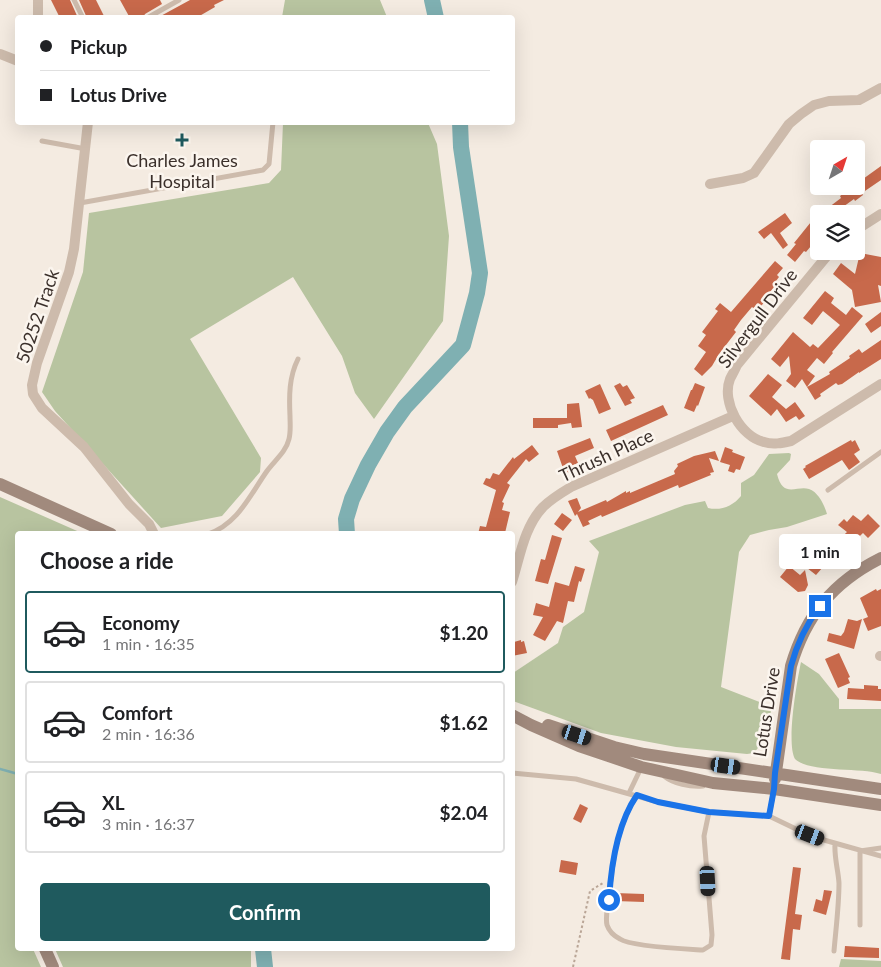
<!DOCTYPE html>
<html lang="en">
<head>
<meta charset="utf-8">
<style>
  body { margin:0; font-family:Lato,sans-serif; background:#f6f6f6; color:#202124; height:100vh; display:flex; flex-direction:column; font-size:19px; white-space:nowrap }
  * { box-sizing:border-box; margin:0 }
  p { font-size:16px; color:#757577 }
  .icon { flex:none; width:28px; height:28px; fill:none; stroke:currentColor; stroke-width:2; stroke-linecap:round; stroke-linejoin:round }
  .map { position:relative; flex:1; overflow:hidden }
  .details { position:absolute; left:15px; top:531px; width:500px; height:420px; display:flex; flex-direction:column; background:#fff; border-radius:5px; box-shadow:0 5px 20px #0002 }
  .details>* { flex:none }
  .banner { position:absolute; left:15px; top:15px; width:500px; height:110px; border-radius:5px; box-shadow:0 5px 20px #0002; display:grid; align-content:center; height:110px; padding:0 25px; background:#fff }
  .needle { width:32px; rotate:39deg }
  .fabs { position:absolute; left:810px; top:140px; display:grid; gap:10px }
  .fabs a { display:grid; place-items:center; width:55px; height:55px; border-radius:5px; background:#fff; box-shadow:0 5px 20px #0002; font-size:25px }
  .end { position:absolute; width:22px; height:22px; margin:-11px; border:6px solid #1a73e8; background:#fff; box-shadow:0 0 0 2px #fff }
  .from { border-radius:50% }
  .bubble { position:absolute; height:35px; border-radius:5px; background:#fff; box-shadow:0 5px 20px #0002; font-size:16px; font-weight:700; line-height:35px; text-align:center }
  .car { position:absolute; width:15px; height:30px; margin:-15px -8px; border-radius:6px; box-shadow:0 0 4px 1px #0007; background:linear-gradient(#222 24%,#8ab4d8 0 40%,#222 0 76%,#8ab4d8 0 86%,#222 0) }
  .banner b { display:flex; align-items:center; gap:18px; height:48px; font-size:19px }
  .banner b+b { border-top:1px solid #e0e0e0 }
  .banner i { width:12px; height:12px; background:#202124 }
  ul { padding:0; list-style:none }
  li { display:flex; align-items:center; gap:15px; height:82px; margin:0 10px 8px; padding:0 15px; border:2px solid #e0e0e0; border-radius:5px }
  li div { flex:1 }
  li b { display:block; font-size:19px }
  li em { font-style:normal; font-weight:700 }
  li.active { border-color:#1f5a5e }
  li>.icon { width:45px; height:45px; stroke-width:1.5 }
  h2 { padding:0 25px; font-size:22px; line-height:60px }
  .action { display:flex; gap:10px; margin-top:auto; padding:10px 25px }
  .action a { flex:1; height:58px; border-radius:5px; background:#1f5a5e; color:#fff; font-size:20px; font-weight:700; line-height:58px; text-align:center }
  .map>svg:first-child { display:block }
  .green { fill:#b8c4a0 }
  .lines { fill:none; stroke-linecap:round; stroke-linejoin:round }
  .stream { stroke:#7fb0b2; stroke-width:2.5 }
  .river { stroke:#7fb0b2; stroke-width:16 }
  .building { fill:#c8694b }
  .path { stroke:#b9a596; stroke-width:2; stroke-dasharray:2.5 2.5; stroke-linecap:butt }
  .lane { stroke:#cdbbac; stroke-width:5 }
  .street { stroke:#cdbbac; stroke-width:10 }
  .secondary { stroke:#a18a7d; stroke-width:12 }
  .route { stroke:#1a73e8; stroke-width:6 }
  .poi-dot { fill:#1f5a5e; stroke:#fbf5ee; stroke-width:2 }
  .labels { text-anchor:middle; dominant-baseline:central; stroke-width:5; stroke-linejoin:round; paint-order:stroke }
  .poi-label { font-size:18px; fill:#3b302b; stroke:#fbf5ee }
  .street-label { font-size:18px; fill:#3b302b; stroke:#fbf5ee }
</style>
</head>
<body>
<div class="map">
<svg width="881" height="967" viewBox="0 0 881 967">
  <rect width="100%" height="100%" fill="#f4ebe1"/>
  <path class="green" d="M285,0H380L387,17H282Z
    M283,123H428L437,144L449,236L443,321L374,419L355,393L342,356L293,277L190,339L261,458L260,472L222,516L161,528L55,411L42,392L83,272L89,213L269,183L281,170Z
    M789,453L791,454L790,460L777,474C783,499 797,485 809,489C818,492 824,504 827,514L787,527L769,530L750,535L739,552L721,687L772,707L764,740L754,753L747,754L676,747L601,733L513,701V673L558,643L563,627L584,612L599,552L589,541L685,505L705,501L708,508C721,511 733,506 741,496V483L754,475L769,454Z
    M0,497L84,534H18V844L15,867L18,899V949H33L41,967H0Z
    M801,662L819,674L839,699V709H881V774C859,767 810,773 795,759C786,743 797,681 801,662Z
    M55,949H251V967H63Z
    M841,959L881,961V967H839Z"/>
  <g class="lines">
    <path class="stream" d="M0,769L18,774"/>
    <path class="river" d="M432,0L436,18
      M347,534L346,519L352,499L368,465L387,432L405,407L463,345L477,293L480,273L461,147L460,122
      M263,949L265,967"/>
  </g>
  <path class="building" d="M51,0H70L78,18H60Z
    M79,0H96L105,18H87Z
    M120,0H160L162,4L145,14L143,18H130Z
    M190,0H224L214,5L215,7L196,18H157Z
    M881,166V180L862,193L863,195L855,201L854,199L840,209L842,210L837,214H820L841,198L840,196L853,186H856V184Z
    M819,212V227L810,234L819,241V251L811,246L806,252L804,251L795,262L787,255L796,244L794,243Z
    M785,213L792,223L780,233L788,245L783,249L771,233L764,239L758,232Z
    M860,253L881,257V286L878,285L881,302L855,307L852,290L833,274L841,263L855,274Z
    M775,261L783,268L777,275L779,277L776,281L778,282L770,292L772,293L757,311L752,307L741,320L734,330L736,332L719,354L712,366L702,376L694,369L706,352L698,346L706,335L702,332L718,311L715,309L720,303L731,312Z
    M825,291L834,298L831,303L846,315L852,307L863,316L832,352L833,353L824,364L817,358L807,370L815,376L807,387L802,379L795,388L786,381L791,374L789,356L780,367L771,359L793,332L810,347L813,344L818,348L840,325L823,311L812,325L803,318Z
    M881,312V326L871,333L865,324Z
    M881,340V359L859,373V372L842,384L838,385L836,383L820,394L821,396L815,400L807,387L830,374L829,372L850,358L849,356L859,349L862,353Z
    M768,374L782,385L772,397L786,409L795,402L805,416L799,420L796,416L786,422L777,409L771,416L749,396Z
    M620,383L623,387L627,385L635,398L630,400L632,403L625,406L614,386Z
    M695,383L705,387L698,406L697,405L694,412L684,408L691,390H692Z
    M600,384L611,409L599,414L593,400L590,398L589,399L585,391Z
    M579,403L582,427L572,428L571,423L558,425V428H533V418H567V404Z
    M663,405L668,415L611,441L606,430Z
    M590,438L594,448L575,456L578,463L571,466L573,470L565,474L557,451Z
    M851,440L852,442L855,440L860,450L854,454L860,462L849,470L842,460L809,479L803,469L806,467L805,466Z
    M532,445L539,454L529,462L526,459L507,483L510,485L502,502L504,503L502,510L510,512L505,533L501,532V534H478L480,526L486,527L496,490L483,484L486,478L490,479L493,473L499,475L513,457L514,459Z
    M725,447L733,450L732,452L745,457L740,470L736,469L734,473L728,471L730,465L720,462Z
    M715,451L719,461L709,458L714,472L710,473L711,475L679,488L678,485L602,517L601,515L588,521L590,524L583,527L577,514L575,516L568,501L577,498L581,508L578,512L606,500L607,502L626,491V493L630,491V493L675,474L674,471L678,466L677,464L694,456Z
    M562,513L572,520L563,531L554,524Z
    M868,514L880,526L868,538L863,533L833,562L830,559L816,575L807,568L816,558L818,560L847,532L838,525L844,519L847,522L853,515L861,521Z
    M552,535L562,538L548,584L535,581L541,559L545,560Z
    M575,566L585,569L581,582L579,581L574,602L568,601L563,623L557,621L545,641L533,635L543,617L533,615L536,603L549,607L555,582L569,586Z
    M789,566L800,575L805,570L808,585L805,591L798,592L780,577Z
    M876,589L877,591L881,589V626L868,631L863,619L868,617L860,598Z
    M848,619L857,621L862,619L854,649L827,641L829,633L841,636L844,632Z
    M521,640V642L524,641L527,653L512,656V644L514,642Z
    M839,653L850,677L848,678L850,683L838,688L825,659Z
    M864,685L878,686V689H881V701L847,699L848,688L864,689Z
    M580,804L588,808L581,823L573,819Z
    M561,860L578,863L576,875L559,872Z
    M793,867L801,868L795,914L802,915L800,930L793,929L790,960L781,959Z
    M824,890L832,891L826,915L813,911L816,899L822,901Z
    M615,893L644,894V902L615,901Z
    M845,946L879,948V958L844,957Z"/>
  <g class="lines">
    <path class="path" d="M573,967L590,891L603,883"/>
    <path class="lane" d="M74,0L83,18
      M147,18L179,0
      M42,141L86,149
      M80,203L263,170L269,164L273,122
      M828,490L881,452
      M208,534C238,524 250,495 267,471C275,460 286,452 289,439C291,431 290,423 290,416C289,396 289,377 298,359
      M512,773L576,779L658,802L709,812L769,816L796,829L824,840L881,856
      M664,776C674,784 690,787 703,786
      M629,793L641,768
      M637,795C617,824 612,864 609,898C608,907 605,916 607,925C609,931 614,936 620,939C632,947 686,949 703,950L711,945L712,935L704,836L709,812
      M769,816L774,790
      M860,925V851L881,848
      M834,951C836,928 839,905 839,883C838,869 834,857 835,843"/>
    <path class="street" d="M38,0V18
      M0,54L18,61
      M88,122L74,249L69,272L37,363L32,385L33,394L42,408L84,447L129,504L149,524L154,534
      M710,184L743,178L754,173L789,124L801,114L814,105L829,101L859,100L881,88
      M856,230L881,214
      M831,251L737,365C735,370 732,375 730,379C721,402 741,437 764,442C773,445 782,443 791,441L881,384
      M512,582C520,557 524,527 543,507C551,499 561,493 571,487L733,416
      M880,656H881"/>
    <path class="secondary" d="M0,484L111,534
      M512,715L531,725L579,746L641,767L713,783L774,789L881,805
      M548,725L614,747L644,754L881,789
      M775,779L791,666C806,615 833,582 881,558
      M45,949L53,967"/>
  </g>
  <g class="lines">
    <path class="route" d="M609,900C611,866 617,824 637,795L658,802L709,812L769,816L774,789L775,773L791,666C797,643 806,625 820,606"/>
  </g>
  <path class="poi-dot" d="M179.5 132.5h5v5h5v5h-5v5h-5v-5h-5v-5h5z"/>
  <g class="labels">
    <g class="poi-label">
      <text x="182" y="160">Charles James<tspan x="182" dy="21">Hospital</tspan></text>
    </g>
    <g class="street-label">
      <text transform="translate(37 316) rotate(-71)">50252 Track</text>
      <text transform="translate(757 318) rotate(-53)">Silvergull Drive</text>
      <text transform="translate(606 455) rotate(-25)">Thrush Place</text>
      <text transform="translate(766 712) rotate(-81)">Lotus Drive</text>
    </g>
  </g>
</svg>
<div class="fabs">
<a><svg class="needle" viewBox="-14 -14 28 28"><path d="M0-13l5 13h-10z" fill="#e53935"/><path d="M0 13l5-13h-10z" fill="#757577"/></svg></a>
<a><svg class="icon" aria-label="layers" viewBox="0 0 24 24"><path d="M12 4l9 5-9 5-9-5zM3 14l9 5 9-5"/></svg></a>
</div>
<i class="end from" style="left:609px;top:900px"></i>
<i class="end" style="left:820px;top:606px"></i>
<div class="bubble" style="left:779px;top:534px;width:82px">1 min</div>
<i class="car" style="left:577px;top:735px;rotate:108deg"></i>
<i class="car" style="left:726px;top:766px;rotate:98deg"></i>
<i class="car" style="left:810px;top:835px;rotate:111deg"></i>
<i class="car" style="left:708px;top:881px;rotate:177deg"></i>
<div class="banner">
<b><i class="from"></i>Pickup</b>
<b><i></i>Lotus Drive</b>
</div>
<section class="details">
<h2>Choose a ride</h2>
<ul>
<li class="active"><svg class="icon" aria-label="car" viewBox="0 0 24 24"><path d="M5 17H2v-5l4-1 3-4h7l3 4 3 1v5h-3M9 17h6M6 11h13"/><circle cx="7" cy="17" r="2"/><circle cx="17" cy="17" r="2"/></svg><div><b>Economy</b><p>1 min · 16:35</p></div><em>$1.20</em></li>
<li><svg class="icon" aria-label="car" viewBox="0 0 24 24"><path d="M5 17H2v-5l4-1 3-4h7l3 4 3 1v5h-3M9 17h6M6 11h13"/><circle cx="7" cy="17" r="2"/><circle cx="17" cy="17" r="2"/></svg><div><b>Comfort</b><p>2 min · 16:36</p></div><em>$1.62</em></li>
<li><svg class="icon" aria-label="car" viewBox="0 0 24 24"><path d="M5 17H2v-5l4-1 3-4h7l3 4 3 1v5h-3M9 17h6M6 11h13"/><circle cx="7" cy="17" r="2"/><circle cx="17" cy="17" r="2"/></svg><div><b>XL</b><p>3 min · 16:37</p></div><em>$2.04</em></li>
</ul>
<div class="action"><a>Confirm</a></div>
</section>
</div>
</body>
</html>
